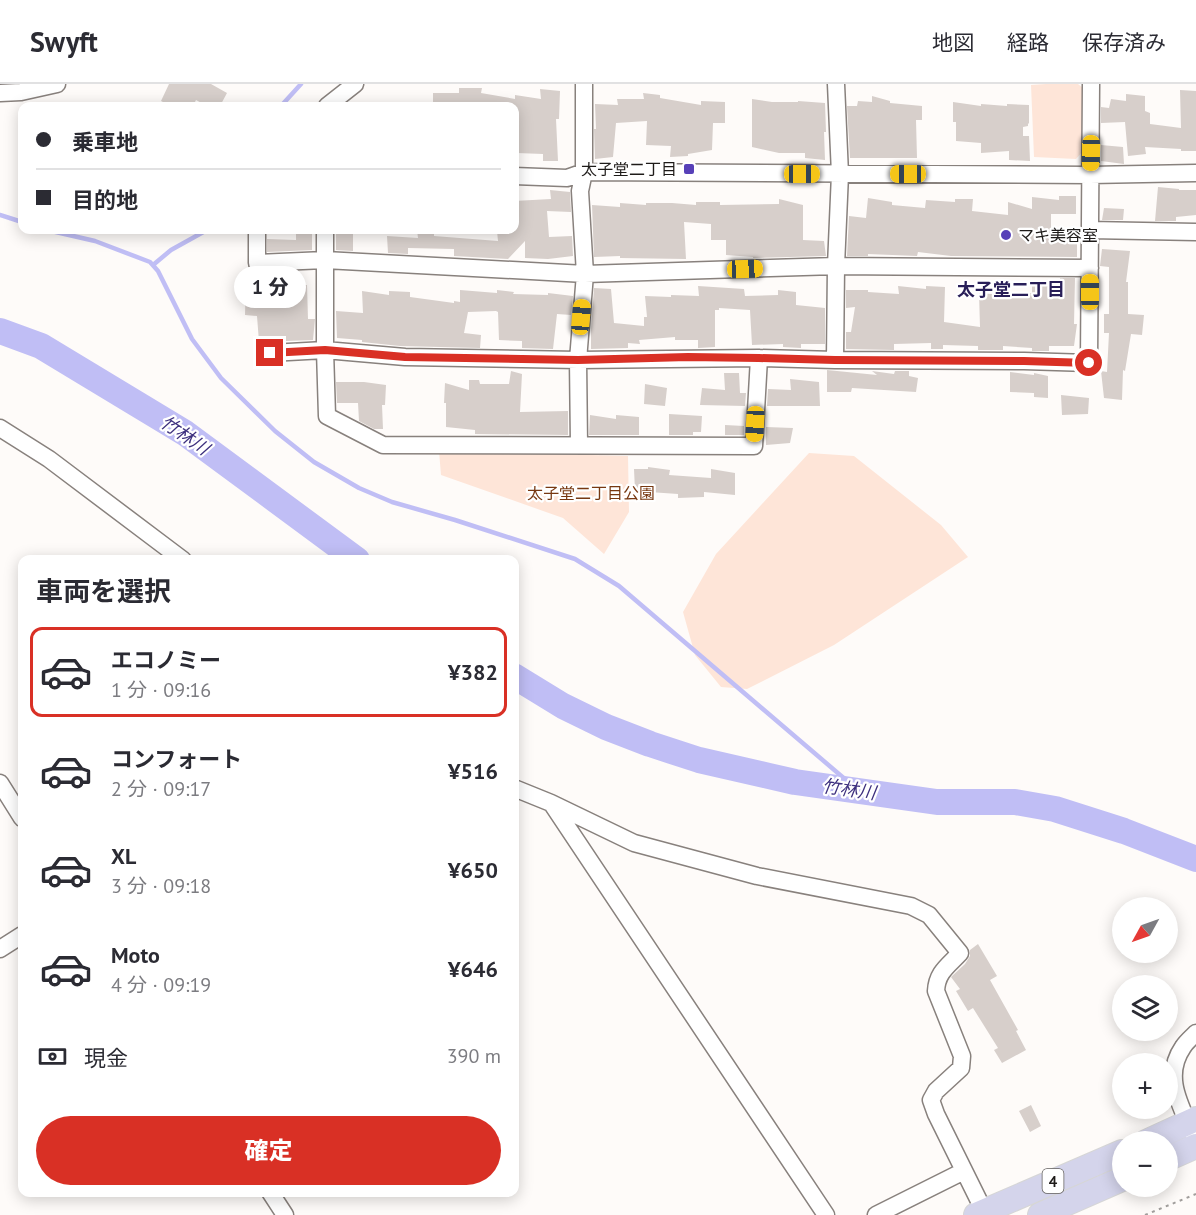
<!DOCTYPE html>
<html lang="ja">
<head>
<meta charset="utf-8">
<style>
  body { margin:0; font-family:"PT Sans","Noto Sans JP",sans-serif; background:#f7f7f7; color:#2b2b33; height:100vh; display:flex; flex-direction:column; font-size:22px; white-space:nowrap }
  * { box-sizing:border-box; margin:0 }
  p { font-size:20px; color:#7c7c81 }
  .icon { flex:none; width:33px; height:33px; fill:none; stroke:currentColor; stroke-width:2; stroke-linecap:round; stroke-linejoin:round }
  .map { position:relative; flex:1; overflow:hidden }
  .drawer { position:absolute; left:18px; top:471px; width:501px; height:642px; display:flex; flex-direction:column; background:#fff; border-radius:12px; box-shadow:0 3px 15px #0003 }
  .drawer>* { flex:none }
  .top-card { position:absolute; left:18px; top:18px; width:501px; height:132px; border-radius:12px; box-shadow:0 3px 15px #0003; display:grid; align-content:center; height:132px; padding:0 18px; background:#fff }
  .needle { width:39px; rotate:230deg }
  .buttons { position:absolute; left:1112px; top:813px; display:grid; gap:12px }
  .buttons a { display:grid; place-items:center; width:66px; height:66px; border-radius:50%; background:#fff; box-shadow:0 3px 15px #0003; font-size:30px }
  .end { position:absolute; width:27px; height:27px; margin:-14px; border:8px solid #d93025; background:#fff; box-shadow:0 0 0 3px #fff }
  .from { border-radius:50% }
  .bubble { position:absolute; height:42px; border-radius:21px; background:#fff; box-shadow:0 3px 15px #0003; font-size:20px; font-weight:800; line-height:42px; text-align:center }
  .car { position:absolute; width:18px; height:36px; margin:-18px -9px; border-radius:8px; box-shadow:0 0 4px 2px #0007; background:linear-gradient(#f5c518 24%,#345 0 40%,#f5c518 0 76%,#345 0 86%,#f5c518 0) }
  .top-card b { display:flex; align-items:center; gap:21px; height:57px; font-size:22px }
  .top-card b+b { border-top:2px solid #e1e1e2 }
  .top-card i { width:15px; height:15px; background:#2b2b33 }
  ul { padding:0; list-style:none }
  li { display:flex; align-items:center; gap:18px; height:90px; margin:0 12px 9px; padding:0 6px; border:3px solid transparent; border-radius:12px }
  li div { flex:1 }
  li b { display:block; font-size:22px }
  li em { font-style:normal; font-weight:800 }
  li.selected { border-color:#d93025 }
  li>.icon { width:54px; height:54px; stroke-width:1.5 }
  h2 { padding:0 18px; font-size:27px; line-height:72px }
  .pay { display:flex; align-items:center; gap:15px; height:66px; padding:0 18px; font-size:22px }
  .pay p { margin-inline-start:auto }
  .primary-button { display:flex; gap:12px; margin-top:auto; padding:12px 18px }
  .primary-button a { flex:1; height:69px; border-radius:36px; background:#d93025; color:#fff; font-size:24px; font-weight:800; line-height:69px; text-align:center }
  header { display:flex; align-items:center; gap:36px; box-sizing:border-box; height:84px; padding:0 30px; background:#fff; border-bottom:2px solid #e1e1e2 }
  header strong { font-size:28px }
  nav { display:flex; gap:33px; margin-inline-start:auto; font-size:21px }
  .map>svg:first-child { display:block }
  .green { fill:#fee5d8 }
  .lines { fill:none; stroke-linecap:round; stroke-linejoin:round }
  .stream { stroke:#c0bef5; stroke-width:4.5 }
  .river { stroke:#c0bef5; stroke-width:26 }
  .building { fill:#d7cfcb }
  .minor-casing { stroke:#88817d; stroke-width:19 }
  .highway-casing { stroke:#d6d6d6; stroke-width:26 }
  .path { stroke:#a19e9c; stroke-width:2; stroke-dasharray:3 4.5; stroke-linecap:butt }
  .minor { stroke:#fff; stroke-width:16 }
  .highway { stroke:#d4d4eb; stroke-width:24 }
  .route { stroke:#d93025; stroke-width:8 }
  .poi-dot { fill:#5740b8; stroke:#fff; stroke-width:2 }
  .labels { text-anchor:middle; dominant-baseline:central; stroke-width:4.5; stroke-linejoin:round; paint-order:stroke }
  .shield { fill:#fff; stroke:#625f5e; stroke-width:1.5 }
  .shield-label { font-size:15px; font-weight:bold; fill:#1e1b19 }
  .poi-label { font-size:16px; fill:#1e1b19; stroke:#fff; text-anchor:end }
  .park-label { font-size:16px; fill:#773811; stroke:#fff }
  .neighbourhood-label { font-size:18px; font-weight:bold; fill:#281e58; stroke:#fff }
  .water-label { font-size:18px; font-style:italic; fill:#3d307e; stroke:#fff }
</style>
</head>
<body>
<header>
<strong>Swyft</strong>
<nav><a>地図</a><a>経路</a><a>保存済み</a></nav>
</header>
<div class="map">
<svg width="1196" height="1131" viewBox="0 0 1196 1131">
  <rect width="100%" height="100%" fill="#fefbf9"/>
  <path class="green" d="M1046,0H1078L1083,4V67L1076,75L1034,73L1031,1Z
    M439,367L628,372L629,428L604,470L563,434L441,391Z
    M809,369L854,372L941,441L968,473L834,561L747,605L721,603L695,571L683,528L716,470Z"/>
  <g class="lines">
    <path class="stream" d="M281,22L301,0
      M0,131L22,138
      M47,146L95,157L150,178L158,187L192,255L221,294L275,347L314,378L359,404L392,418L455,436L575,475L619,502L853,702L856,706
      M153,181L171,166L207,146"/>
    <path class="river" d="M0,247L41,262L185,349L357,476
      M514,592L563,622L606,643L650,660L699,676L795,698L937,718H1015L1055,725L1124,747L1196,775"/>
  </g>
  <path class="building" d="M169,0H211L227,9L220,22H207L196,16L193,22H171L161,17Z
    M459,4H482L481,9L515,15V11L541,15L540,5L560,7L559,35H556L558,77H543V70L517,69V38H516L515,22H433V9H459Z
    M1180,6L1196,7V67H1181V65L1145,63L1146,70L1128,72L1125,38L1101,39V23L1109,24L1111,15L1126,17V10L1145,12V27L1150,29V40L1181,44Z
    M643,9L660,11V14L701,21V17L725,18V39H713L712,66L688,70V72L670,73L671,62L646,61L647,37L616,39L613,73L595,75L594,45H596L595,20L618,21L617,15H644Z
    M872,12L890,17V19L922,22V36H916L917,74H850L847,22H857L858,17L872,18Z
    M752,15L772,18H798V17L825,19L826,48H824L825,76L805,74V69H779L752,63Z
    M953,18L981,22V20L1007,22V20L1029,21V39L1028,40V42L1023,43V52H1029L1030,77L1009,76V67L981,69V59L956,57V38H953Z
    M1101,61L1123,63L1124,80L1101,77Z
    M1158,103L1179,105V106H1196V131L1176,133V137H1155Z
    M550,106L570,108L571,128L547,127L549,153L572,152L573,172L548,175L525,174V157L508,175L454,172V165L408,164V170L388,169L387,152L418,154L417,146H434V152L498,157L497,147L514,148V117L551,115Z
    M1059,112H1076V130H1051V155L1077,159V173L951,172L918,168L917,172L868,170V172H847L849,132L866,134L868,114L892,118V121L925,124L926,116L955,118V115H973L972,127L1008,131V118L1032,125V113L1059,116Z
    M779,115L803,121V156L824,157L826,172L753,174V173L726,171V156H711V140L684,138L686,175L620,174V172L594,173L592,121L620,123V119L646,121V119H672L696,121V118H720V121L779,120Z
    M1104,124L1124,125L1123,136H1102Z
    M296,146H312V166L267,168V155L296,156Z
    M336,146H353V167L336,166Z
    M1102,165L1130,167L1126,198H1128V230L1144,231L1142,251L1131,250L1125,287L1123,286L1122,316L1104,314L1101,287L1107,288L1109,249H1104V230H1109V183L1100,182Z
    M246,188L257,190L256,200L307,201L308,235H315L313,256L259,258L257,232L245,231Z
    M1060,194H1075L1074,240H1077L1074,262H1049V267H1032V264L1003,262V266H978V262L943,261V265H931V259L894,260V266L846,265V248H851L855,223L846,224V206H868V208L899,210L898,202L926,205V202L945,203L944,238L980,243L979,209L1005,211V209H1032V199L1060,202Z
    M698,202L744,205L745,212L778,211V206L796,208V221L825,224V260H801V264L783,263V260L752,261L750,226L719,224V226H715V263L698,264V256H675V253L639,256L640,260L628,259V264L591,265V245L594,204L611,205L614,239L644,242V233H647L645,212L671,213V211L699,212Z
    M460,206L497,209V206L514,208L513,210L548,211V209L573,212L571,231L557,230L553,265L522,264V257L499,256L498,228L496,227L468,228L464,249L481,251L480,264L400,262L362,258V256L337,254L336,227L363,229L362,207L389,211V207L410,208V213L454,219V217L460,218Z
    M827,286L877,291L872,287L894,290L895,287H909V292L918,294L916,308L852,304L851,308H827Z
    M511,287L522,290L520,328L568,327V351L475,350V346L446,343V319H444L445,299L469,306V296H479L480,300H509Z
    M1010,288L1034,291V289L1048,292V314L1034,313V309L1010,308Z
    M724,289H739L740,309H746L745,322L700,321L702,304L725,306Z
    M790,295L819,298L820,322H767L768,305L791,306Z
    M336,298H364L386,301L385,321H382L383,345H374L359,337L358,319H337Z
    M645,300L667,304L665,322L644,320Z
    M1061,311L1089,314L1088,330L1062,331Z
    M669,330L702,332L701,348H693V351H669Z
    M590,331L616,335V331L639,333V351H589Z
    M725,341L744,342V351H725Z
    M766,343L793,344L790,359L766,361Z
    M648,383L670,386L669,391L711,394V385L735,389V411L704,408V413L678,414V410L635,407L634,385H648Z
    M978,860L997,892L990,896L1018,946L1016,947L1026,966L1002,979L994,966L998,964L973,924L968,927L956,907L960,905L951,893L965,880L970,872V866Z
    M1031,1021L1041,1042L1030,1048L1019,1027Z"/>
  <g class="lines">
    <g class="minor-casing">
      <path id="minor" d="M0,9L21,8L57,0
        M327,22L355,0
        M514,92L567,94L584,88L1090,91L1196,89
        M257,146V179L325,176L585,190L836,182L1090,184
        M325,146V266L327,332L383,361L754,362L759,274
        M1090,146L1196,148
        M270,269L325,266L405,273L578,276L759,274L835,276L1024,277L1089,279L1091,0
        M835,276L836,182L840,90L836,0
        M0,344L49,375L183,476
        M579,361L578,276L585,190L580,107L584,88V0
        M0,699L22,734
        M514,704L551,719L634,759L757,792L911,822L929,831L960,869C948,882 937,888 936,907L962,972L961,984L936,1007L931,1016L936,1030L984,1127L985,1131
        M552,720L826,1131
        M0,865L22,851
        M1192,1048C1180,1020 1163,992 1183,963C1186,958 1192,953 1196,949
        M270,1108L285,1131
        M876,1131L964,1087"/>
    </g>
    <g class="highway-casing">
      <path id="highway" d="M1146,1058L1196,1035
        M1167,1075L1196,1062
        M976,1131L1122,1068
        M1040,1131L1122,1095"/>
    </g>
    <path class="path" d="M1145,1131L1196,1110"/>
    <use href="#minor" class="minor"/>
    <use href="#highway" class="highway"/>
  </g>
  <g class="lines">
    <path class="route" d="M270,269L325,266L405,273L578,276L688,273L759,274L835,276L1024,277L1089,279"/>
  </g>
  <g class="poi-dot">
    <rect x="683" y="79" width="12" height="12" rx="3"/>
    <circle cx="1006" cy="151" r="6"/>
  </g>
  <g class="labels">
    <rect class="shield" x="1042.5" y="1085" width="21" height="24" rx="4.5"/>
    <g class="shield-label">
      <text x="1053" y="1097">4</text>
    </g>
    <g class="poi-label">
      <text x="677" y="85">太子堂二丁目</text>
      <text x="1018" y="151" text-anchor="start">マキ美容室</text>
    </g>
    <g class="park-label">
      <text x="591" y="409">太子堂二丁目公園</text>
    </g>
    <g class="neighbourhood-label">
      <text x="1011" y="205">太子堂二丁目</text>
    </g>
    <g class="water-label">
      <text transform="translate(185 351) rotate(34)">竹林川</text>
      <text transform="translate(849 705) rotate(8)">竹林川</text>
    </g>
  </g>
</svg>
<div class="buttons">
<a><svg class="needle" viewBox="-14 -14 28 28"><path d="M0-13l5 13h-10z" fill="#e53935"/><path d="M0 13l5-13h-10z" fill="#7c7c81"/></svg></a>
<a><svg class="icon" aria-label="layers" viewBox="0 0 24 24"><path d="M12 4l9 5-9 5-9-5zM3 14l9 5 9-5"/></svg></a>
<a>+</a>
<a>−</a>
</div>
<i class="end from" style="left:1089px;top:279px"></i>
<i class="end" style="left:270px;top:269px"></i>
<div class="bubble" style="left:234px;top:182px;width:72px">1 分</div>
<i class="car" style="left:1091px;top:69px;rotate:181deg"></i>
<i class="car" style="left:802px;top:90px;rotate:90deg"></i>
<i class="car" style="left:908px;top:90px;rotate:270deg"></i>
<i class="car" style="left:745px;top:185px;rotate:88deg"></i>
<i class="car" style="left:1090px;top:208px;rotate:0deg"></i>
<i class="car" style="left:581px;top:233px;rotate:5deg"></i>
<i class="car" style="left:755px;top:340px;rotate:183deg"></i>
<div class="top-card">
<b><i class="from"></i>乗車地</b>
<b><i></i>目的地</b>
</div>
<section class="drawer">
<h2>車両を選択</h2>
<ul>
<li class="selected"><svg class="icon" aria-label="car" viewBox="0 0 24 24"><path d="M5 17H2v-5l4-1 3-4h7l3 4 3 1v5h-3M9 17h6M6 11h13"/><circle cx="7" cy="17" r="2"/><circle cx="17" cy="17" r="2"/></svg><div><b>エコノミー</b><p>1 分 · 09:16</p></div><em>¥382</em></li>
<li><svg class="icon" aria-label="car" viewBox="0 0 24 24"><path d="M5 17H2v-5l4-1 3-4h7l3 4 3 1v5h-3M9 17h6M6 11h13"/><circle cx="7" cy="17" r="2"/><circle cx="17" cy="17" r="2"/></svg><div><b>コンフォート</b><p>2 分 · 09:17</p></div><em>¥516</em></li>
<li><svg class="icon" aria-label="car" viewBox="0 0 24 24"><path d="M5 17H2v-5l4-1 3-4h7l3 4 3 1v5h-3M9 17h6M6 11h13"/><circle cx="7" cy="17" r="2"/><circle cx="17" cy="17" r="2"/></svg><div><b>XL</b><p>3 分 · 09:18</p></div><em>¥650</em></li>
<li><svg class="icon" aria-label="car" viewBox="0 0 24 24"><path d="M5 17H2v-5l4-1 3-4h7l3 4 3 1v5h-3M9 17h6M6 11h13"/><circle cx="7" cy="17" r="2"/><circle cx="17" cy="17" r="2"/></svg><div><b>Moto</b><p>4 分 · 09:19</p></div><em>¥646</em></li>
</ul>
<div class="pay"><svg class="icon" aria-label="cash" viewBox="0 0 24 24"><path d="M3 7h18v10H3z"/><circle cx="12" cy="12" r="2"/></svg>現金<p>390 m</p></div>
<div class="primary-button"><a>確定</a></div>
</section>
</div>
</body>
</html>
